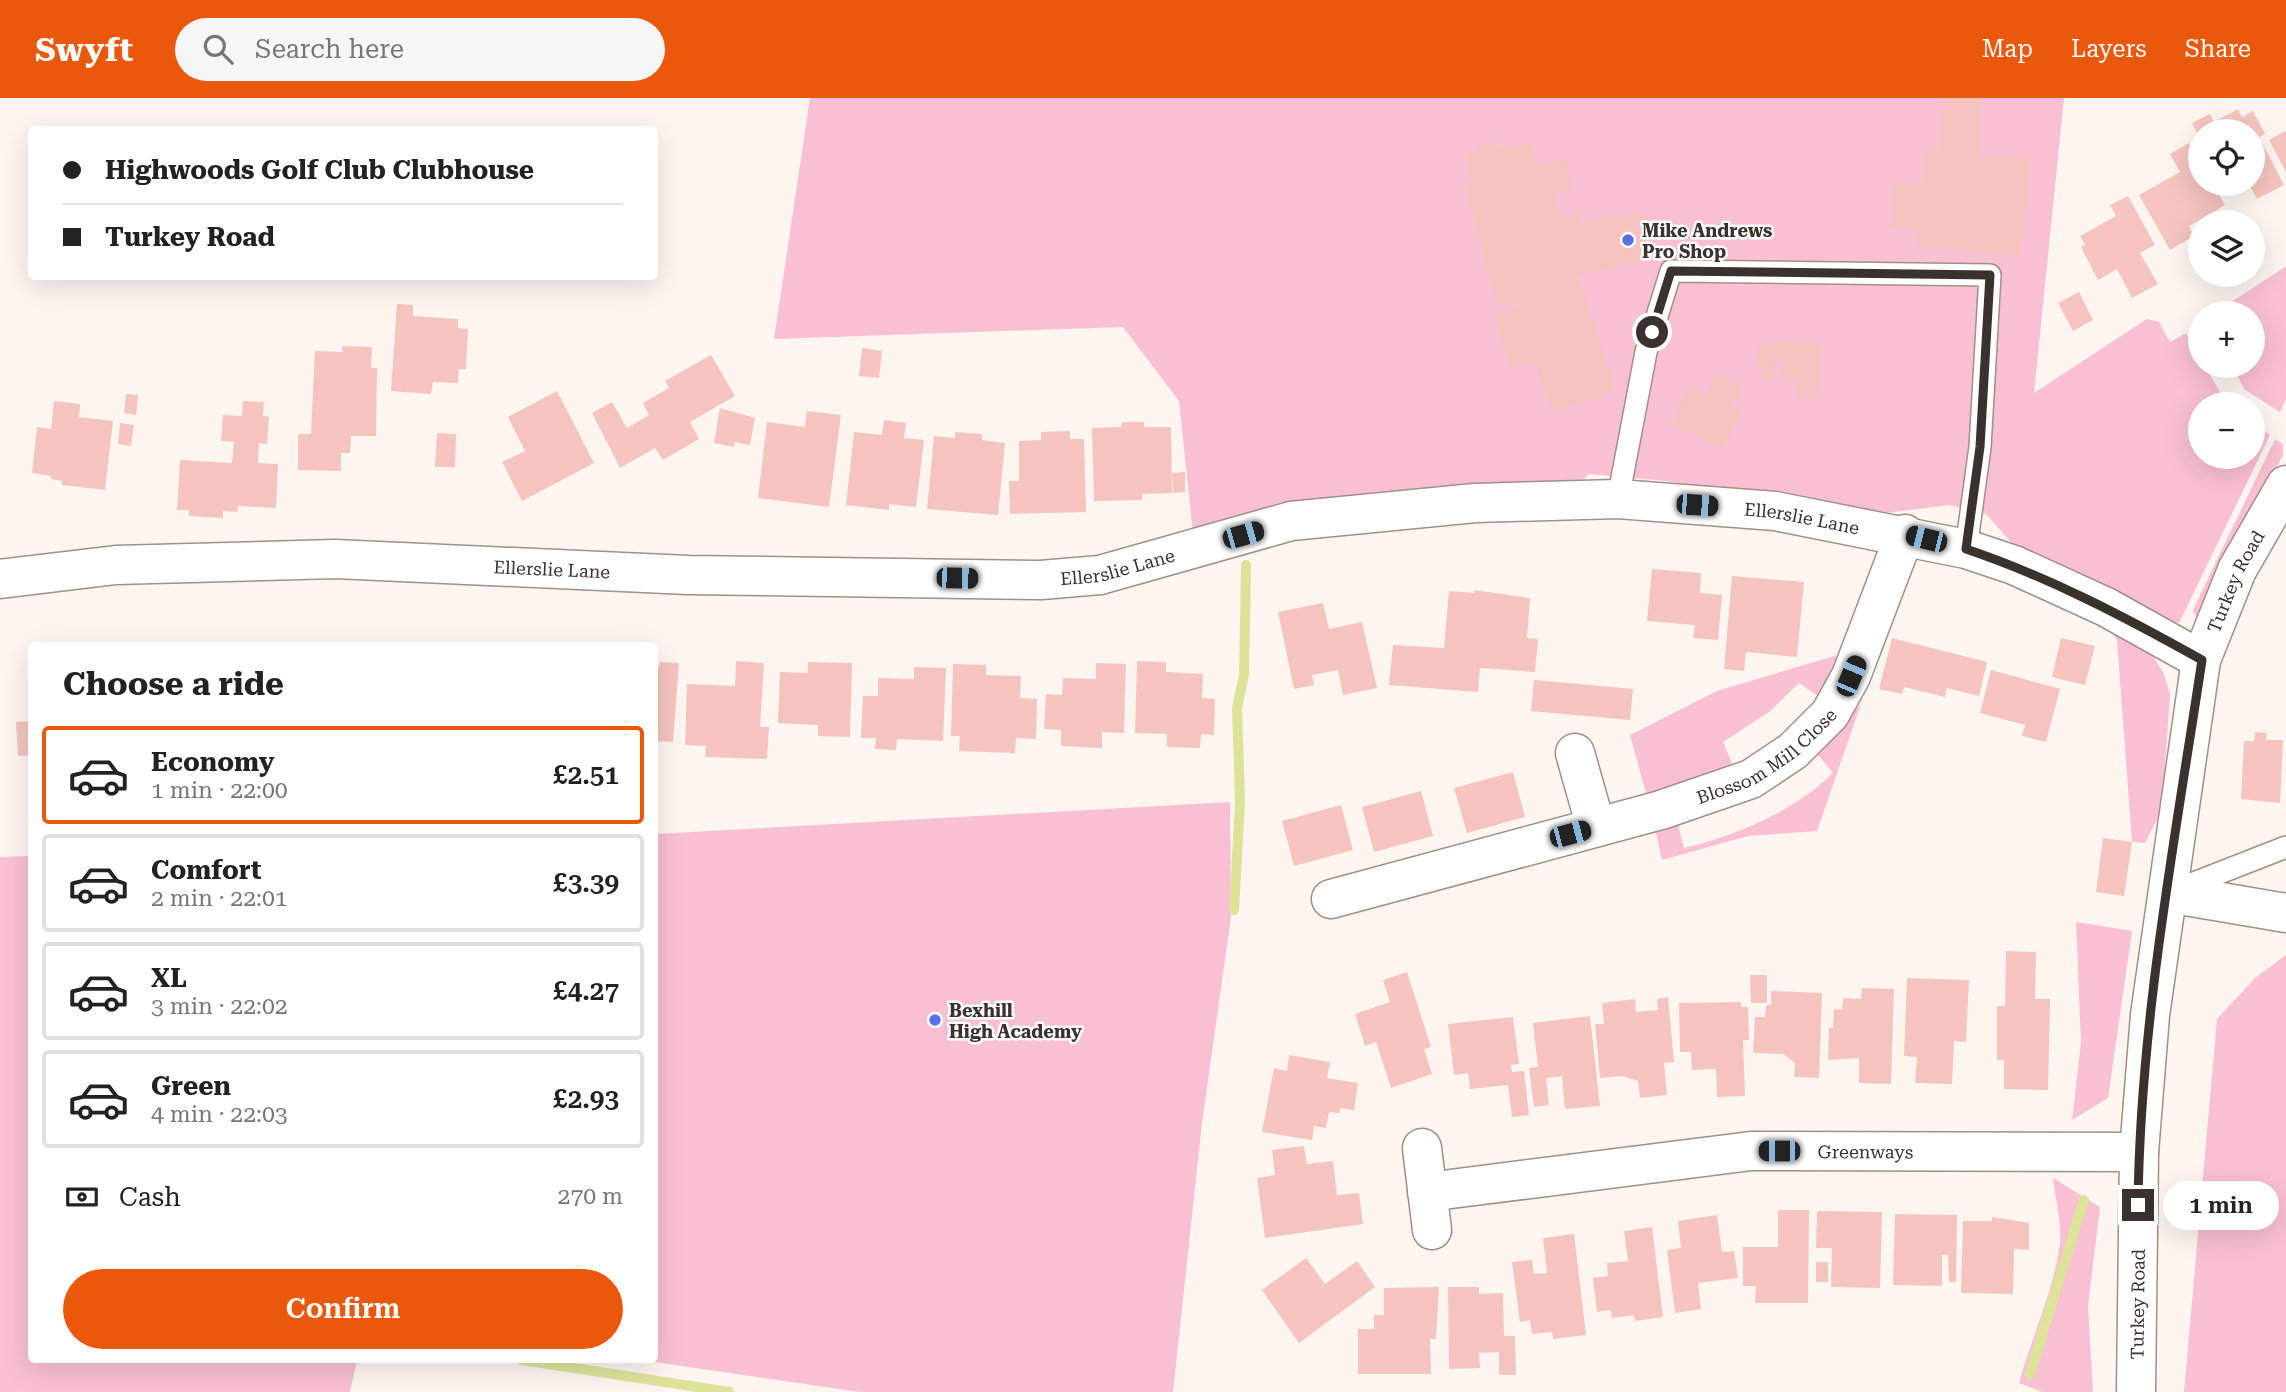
<!DOCTYPE html>
<html lang="en">
<head>
<meta charset="utf-8">
<style>
  body { margin:0; font-family:"Roboto Serif",serif; background:#f6f6f6; color:#222; height:100vh; display:flex; flex-direction:column; font-size:26px; white-space:nowrap }
  * { box-sizing:border-box; margin:0 }
  p { font-size:23px; color:#767676 }
  .icon { flex:none; width:38px; height:38px; fill:none; stroke:currentColor; stroke-width:2; stroke-linecap:round; stroke-linejoin:round }
  .map { position:relative; flex:1; overflow:hidden }
  .drawer { position:absolute; left:28px; top:544px; width:630px; height:721px; display:flex; flex-direction:column; background:#fff; border-radius:7px; box-shadow:0 7px 28px #0002 }
  .drawer>* { flex:none }
  .hud { position:absolute; left:28px; top:28px; width:630px; height:154px; border-radius:7px; box-shadow:0 7px 28px #0002; display:grid; align-content:center; height:154px; padding:0 35px; background:#fff }
  .buttons { position:absolute; left:2188px; top:21px; display:grid; gap:14px }
  .buttons a { display:grid; place-items:center; width:77px; height:77px; border-radius:50%; background:#fff; box-shadow:0 7px 28px #0002; font-size:35px }
  .end { position:absolute; width:32px; height:32px; margin:-16px; border:9px solid #39322e; background:#fff; box-shadow:0 0 0 4px #fff }
  .from { border-radius:50% }
  .bubble { position:absolute; height:49px; border-radius:24px; background:#fff; box-shadow:0 7px 28px #0002; font-size:23px; font-weight:600; line-height:49px; text-align:center }
  .car { position:absolute; width:21px; height:42px; margin:-21px -10px; border-radius:9px; box-shadow:0 0 5px 2px #0007; background:linear-gradient(#222 24%,#8ab4d8 0 40%,#222 0 76%,#8ab4d8 0 86%,#222 0) }
  .hud b { display:flex; align-items:center; gap:24px; height:66px; font-size:26px }
  .hud b+b { border-top:2px solid #e0e0e0 }
  .hud i { width:18px; height:18px; background:#222 }
  ul { padding:0; list-style:none }
  li { display:flex; align-items:center; gap:21px; height:98px; margin:0 14px 10px; padding:0 21px; border:4px solid #e0e0e0; border-radius:7px }
  li div { flex:1 }
  li b { display:block; font-size:26px }
  li em { font-style:normal; font-weight:600 }
  li.current { border-color:#ea580c }
  li>.icon { width:63px; height:63px; stroke-width:1.5 }
  h2 { padding:0 35px; font-size:32px; line-height:84px }
  .pay { display:flex; align-items:center; gap:18px; height:77px; padding:0 35px; font-size:26px }
  .pay p { margin-inline-start:auto }
  .cta { display:flex; gap:14px; margin-top:auto; padding:14px 35px }
  .cta a { flex:1; height:80px; border-radius:42px; background:#ea580c; color:#fff; font-size:28px; font-weight:600; line-height:80px; text-align:center }
  header { display:flex; align-items:center; gap:42px; box-sizing:border-box; height:98px; padding:0 35px; background:#ea580c; color:#fff }
  header strong { font-size:33px }
  nav { display:flex; gap:38px; margin-inline-start:auto; font-size:24px }
  .search { width:490px; height:63px; background:#f6f6f6; display:flex; align-items:center; gap:18px; box-sizing:border-box; padding:0 24px; border-radius:38px; color:#767676; font-size:26px }
  .map>svg:first-child { display:block }
  .green { fill:#f9bfd2 }
  .lines { fill:none; stroke-linecap:round; stroke-linejoin:round }
  .stream { stroke:#dce399; stroke-width:10 }
  .building { fill:#f5c4be }
  .service-casing { stroke:#a09085; stroke-width:24 }
  .minor-casing { stroke:#a09085; stroke-width:41 }
  .tertiary-casing { stroke:#a09085; stroke-width:41 }
  .service { stroke:#fff; stroke-width:21 }
  .minor { stroke:#fff; stroke-width:38 }
  .tertiary { stroke:#fff; stroke-width:38 }
  .route { stroke:#39322e; stroke-width:9 }
  .poi-dot { fill:#5872e8; stroke:#fff; stroke-width:2.5 }
  .labels { text-anchor:middle; dominant-baseline:central; stroke-width:5; stroke-linejoin:round; paint-order:stroke }
  .poi-label { font-size:18px; font-weight:bold; fill:#39322e; stroke:#fff; text-anchor:start }
  .street-label { font-size:18px; fill:#39322e; stroke:#fff }
</style>
</head>
<body>
<header>
<strong>Swyft</strong>
<div class="search"><svg class="icon" aria-label="search" viewBox="0 0 24 24"><circle cx="10" cy="10" r="6"/><path d="M15 15l6 6"/></svg>Search here</div>
<nav><a>Map</a><a>Layers</a><a>Share</a></nav>
</header>
<div class="map">
<svg width="2286" height="1294" viewBox="0 0 2286 1294">
  <rect width="100%" height="100%" fill="#fcf5f0"/>
  <path class="green" d="M810,0H2064L2034,295L2147,221L2159,224L2170,244L2186,235L2200,259V268H2205L2224,301L2230,306H2200V359H2252V323L2270,337L2179,525L2163,523L2018,452L1986,416L1949,407L1869,417L1666,383L1589,376L1579,385L1193,435L1179,303L1123,229L774,241Z
    M2286,168V301L2280,314L2245,292L2232,268H2252V215H2215Z
    M2275,341L2283,346V357L2200,516L2196,519L2193,512Z
    M2108,528L2148,551L2163,574L2170,596L2162,712L2145,745L2132,744L2117,542Z
    M1844,555L1822,601L1799,585L1769,614L1723,644L1734,670L1647,699L1630,637L1717,593Z
    M1861,606L1817,733L1748,738L1662,762L1655,730L1677,723L1684,750C1737,737 1793,714 1833,675L1815,653Z
    M1230,704L1231,819L1202,1025L1173,1294H860L641,1262H654L655,736Z
    M31,758L32,1262H357L350,1294H0V759Z
    M2076,824L2132,833L2108,1000L2072,1022L2081,944Z
    M2286,857V1294H2184L2217,921L2255,880Z
    M2053,1080L2100,1109L2088,1208L2093,1294H2042L2019,1285C2032,1238 2054,1193 2060,1145C2062,1125 2055,1100 2053,1080Z"/>
  <g class="lines">
    <path class="stream" d="M1234,812L1240,704L1237,610L1244,577L1246,467
      M522,1262L729,1294
      M2030,1276L2084,1102"/>
  </g>
  <path class="building" d="M1944,0H1983L1978,57L2030,61L2021,157L1917,148L1918,131L1891,129L1894,86L1922,88L1926,50L1940,51Z
    M2238,11L2242,19L2253,13L2265,36L2259,39L2284,87L2257,101L2250,88L2239,93L2235,86H2252V33H2200V41L2192,25L2210,16L2214,24Z
    M2285,33L2286,35V74L2269,42Z
    M1497,43L1499,51L1532,44L1537,68L1565,61L1572,91L1554,95L1560,119L1579,115L1581,126L1640,113L1652,161L1578,178L1615,292L1553,315L1534,263L1510,269L1494,217L1518,210L1517,203L1497,207L1465,84L1473,82L1466,57L1480,54L1478,46Z
    M2189,45L2200,63V86H2213L2225,107L2189,128L2194,138L2170,152L2139,97L2180,74L2170,56Z
    M2128,98L2155,147L2140,155L2158,186L2132,200L2117,171L2098,182L2081,149L2085,147L2080,138L2116,118L2110,107Z
    M2079,194L2093,222L2073,233L2058,205Z
    M397,206L413,207V218L458,221V230L468,231L466,271H459L458,285L433,284L431,296L391,293Z
    M1786,243L1822,247L1816,300L1797,298L1799,282L1782,280L1784,261L1773,264L1776,280L1763,282L1756,251Z
    M342,248L372,249L371,270H377L376,338H351L350,355H341V373L298,372V336H311L315,253L343,254Z
    M862,250L882,253L879,280L859,278Z
    M711,257L735,298L690,324L699,341L663,362L655,350L620,370L592,315L612,304L627,330L649,317L643,305L669,290L665,283Z
    M1716,275L1742,287L1732,309L1741,312L1724,350L1672,327L1689,290L1707,297Z
    M557,293L594,365L522,403L502,364L525,353L508,319Z
    M126,296L138,297L136,317L124,315Z
    M54,303L80,306L79,319L113,323L105,392L62,387V383L51,381V378L32,375L37,329L51,331Z
    M243,303L264,304L263,318L269,319L267,346L259,345L258,365L278,366L276,410L238,408L237,414L223,413V420L189,418V412H177L180,362L232,365L234,344L221,343L223,317L242,318Z
    M720,310L755,320L750,347L735,344L734,349L714,345Z
    M807,313L841,317L829,409L758,400L767,324L805,329Z
    M884,322L906,325L904,340L924,342L916,409L889,406V412L846,407L854,334L882,337Z
    M1122,324H1144V329H1171L1172,395L1142,396V402L1094,403L1092,330L1121,329Z
    M120,325L134,327L131,348L118,346Z
    M1070,333V341H1084L1086,414L1010,416L1009,383H1019V343L1041,342V334Z
    M955,334L982,336V342L1005,345L998,417L927,411L934,338L955,340Z
    M437,335L456,336L455,369H435Z
    M1185,374V394L1173,395L1172,375Z
    M1652,471L1701,475L1700,495L1722,497L1718,542L1693,540L1695,527L1647,523Z
    M1732,478L1804,484L1797,559L1746,554L1744,573L1724,571Z
    M1474,492L1530,500L1527,540L1538,541L1535,574L1480,570L1478,594L1389,587L1393,547L1444,550L1449,493L1474,495Z
    M1323,505L1329,531L1362,524L1377,590L1343,597L1338,572L1312,577L1314,587L1294,591L1278,514Z
    M1892,540L1987,564L1979,598L1947,590L1945,599L1904,589L1902,596L1879,591Z
    M2061,540L2095,548L2085,587L2052,579Z
    M736,563L764,565L760,629H769L767,661L705,659L706,648L685,647L687,586L735,588Z
    M1137,563L1166,564V574L1203,576L1202,600L1215,601L1214,637L1201,636L1200,650L1167,649V636L1135,635Z
    M660,564L679,565L673,644L654,643V569H659Z
    M808,564L852,565L850,639L818,638V627L778,625L780,574L808,575Z
    M1096,565L1126,566L1124,635L1102,634V650L1061,648V632L1044,631L1046,596L1062,597L1063,580L1096,581Z
    M953,566L986,567V577L1021,578L1020,600L1037,601L1036,641L1016,640L1015,655L959,653L960,638H951Z
    M914,569L946,570L943,643L897,641L896,652L875,651L876,640H861L863,598H878V580L914,581Z
    M1991,572L2060,591L2046,644L2022,638L2025,627L1980,615Z
    M1534,582L1633,591L1630,622L1531,613Z
    M32,623V657L18,658L16,624Z
    M2255,634L2267,635L2266,642H2283L2280,705L2241,701L2244,643H2254Z
    M1513,674L1525,719L1467,735L1454,690Z
    M1421,693L1433,738L1374,754L1362,709Z
    M1341,707L1353,752L1294,768L1282,723Z
    M2103,740L2132,744L2124,798L2096,794Z
    M2006,853L2036,854L2035,901H2050L2048,992L2004,991V962H1997V908H2005Z
    M1407,874L1431,949L1424,951L1432,976L1391,990L1376,944L1365,948L1355,916L1390,904L1383,882Z
    M1750,877H1767V905H1751Z
    M1907,880L1969,882L1966,944L1954,943L1952,986L1915,985L1917,959L1904,958Z
    M1862,890L1894,891L1891,986L1859,985V960L1828,962L1829,930H1833L1834,911L1842,912L1843,900L1861,901Z
    M1771,893L1822,895L1819,980L1794,979L1795,965L1783,956L1753,955L1755,919H1765L1766,907H1771Z
    M1668,899L1674,964L1664,965L1667,997L1640,1000L1638,983L1622,978L1600,980L1595,926H1604L1602,905L1635,901L1636,914L1658,912L1657,901Z
    M1741,904V909H1748L1749,942H1743L1745,998L1717,999L1716,971L1692,972L1691,954H1680L1679,905Z
    M1590,918L1600,1008L1565,1011L1562,978L1546,980L1549,1007L1534,1009L1529,970L1538,969L1533,925Z
    M1513,919L1519,966L1511,967L1512,974L1524,973L1529,1017L1512,1019L1508,987L1470,991L1468,975L1454,977L1448,926Z
    M1289,957L1330,964L1327,980L1358,985L1354,1012L1340,1010V1015L1329,1014L1326,1030L1314,1028L1312,1042L1262,1034L1274,970L1287,973Z
    M1304,1048L1307,1066L1333,1063L1337,1097L1359,1095L1363,1126L1265,1140L1257,1080L1275,1077L1272,1052Z
    M1778,1112H1809L1808,1205H1755L1756,1188H1743V1149H1778Z
    M1817,1113L1882,1114L1880,1190L1831,1189L1832,1150H1816Z
    M1895,1116L1957,1117L1956,1184H1949L1948,1157H1942V1188L1893,1187Z
    M1717,1117L1722,1154L1734,1153L1738,1180L1698,1185L1701,1211L1675,1215L1667,1152L1681,1150L1678,1123Z
    M1992,1119L2029,1125V1152L2014,1151L2013,1196L1961,1195L1963,1123H1992Z
    M1652,1129L1663,1219L1635,1223L1634,1217L1612,1220L1611,1212L1597,1214L1593,1180L1608,1178L1607,1165L1628,1163L1624,1133Z
    M1574,1136L1586,1237L1553,1241L1552,1234L1532,1236L1530,1222L1520,1224L1512,1164L1532,1162L1534,1176L1547,1175L1543,1140Z
    M1306,1160L1325,1186L1357,1163L1375,1189L1299,1245L1262,1192Z
    M1816,1164H1828V1184H1816Z
    M1439,1189L1436,1241H1430L1431,1276H1358V1231H1374V1217H1384V1190Z
    M1448,1189H1479V1196L1503,1195L1504,1238H1515L1516,1277H1499V1254L1479,1255L1480,1270L1449,1271Z"/>
  <g class="lines">
    <g class="service-casing">
      <path id="service" d="M1618,401L1646,254L1671,173L1990,177L1980,349L1966,451
        M2176,792L2286,749"/>
    </g>
    <g class="minor-casing">
      <g id="minor">
        <path id="s1" d="M0,481L116,467L335,461L688,477L1041,482L1100,477L1291,423L1475,405L1618,401L1775,413L1966,451L2014,467L2106,509L2201,562"/>
        <path d="M1575,655L1596,729"/>
        <path d="M2168,795L2286,815"/>
        <path id="s2" d="M1331,801L1661,712L1751,681L1793,653L1830,616L1851,578L1905,436"/>
        <path d="M1422,1050L1432,1132"/>
        <path id="s3" d="M1427,1094L1751,1053L2139,1054"/>
      </g>
    </g>
    <g class="tertiary-casing">
      <g id="tertiary">
        <path id="s4" d="M2136,1294L2139,1054L2150,917L2201,562L2237,472L2286,387"/>
      </g>
    </g>
    <use href="#service" class="service"/>
    <use href="#minor" class="minor"/>
    <use href="#tertiary" class="tertiary"/>
  </g>
  <g class="lines">
    <path class="route" d="M1652,234L1671,173L1990,177L1980,349L1966,451C2049,479 2125,519 2202,562C2175,742 2140,924 2138,1107"/>
  </g>
  <g class="poi-dot">
    <circle cx="1628" cy="142" r="7"/>
    <circle cx="935" cy="922" r="7"/>
  </g>
  <g class="labels">
    <g class="poi-label">
      <text x="1642" y="132">Mike Andrews<tspan x="1642" dy="21">Pro Shop</tspan></text>
      <text x="949" y="912">Bexhill<tspan x="949" dy="21">High Academy</tspan></text>
    </g>
    <g class="street-label">
      <text stroke="none"><textPath href="#s1" startOffset="1813">Ellerslie Lane</textPath></text>
      <text stroke="none"><textPath href="#s1" startOffset="1120">Ellerslie Lane</textPath></text>
      <text stroke="none"><textPath href="#s1" startOffset="553">Ellerslie Lane</textPath></text>
      <text stroke="none"><textPath href="#s4" startOffset="822">Turkey Road</textPath></text>
      <text stroke="none"><textPath href="#s2" startOffset="462">Blossom Mill Close</textPath></text>
      <text stroke="none"><textPath href="#s3" startOffset="441">Greenways</textPath></text>
      <text stroke="none"><textPath href="#s4" startOffset="88">Turkey Road</textPath></text>
    </g>
  </g>
</svg>
<div class="buttons">
<a><svg class="icon" aria-label="locate" viewBox="0 0 24 24"><circle cx="12" cy="12" r="6"/><path d="M12 2v4M12 18v4M2 12h4M18 12h4"/></svg></a>
<a><svg class="icon" aria-label="layers" viewBox="0 0 24 24"><path d="M12 4l9 5-9 5-9-5zM3 14l9 5 9-5"/></svg></a>
<a>+</a>
<a>−</a>
</div>
<i class="end from" style="left:1652px;top:234px"></i>
<i class="end" style="left:2138px;top:1107px"></i>
<div class="bubble" style="left:2163px;top:1083px;width:116px">1 min</div>
<i class="car" style="left:1697px;top:407px;rotate:94deg"></i>
<i class="car" style="left:1243px;top:437px;rotate:74deg"></i>
<i class="car" style="left:1926px;top:441px;rotate:284deg"></i>
<i class="car" style="left:957px;top:480px;rotate:91deg"></i>
<i class="car" style="left:1851px;top:578px;rotate:23deg"></i>
<i class="car" style="left:1570px;top:736px;rotate:75deg"></i>
<i class="car" style="left:1779px;top:1053px;rotate:270deg"></i>
<div class="hud">
<b><i class="from"></i>Highwoods Golf Club Clubhouse</b>
<b><i></i>Turkey Road</b>
</div>
<section class="drawer">
<h2>Choose a ride</h2>
<ul>
<li class="current"><svg class="icon" aria-label="car" viewBox="0 0 24 24"><path d="M5 17H2v-5l4-1 3-4h7l3 4 3 1v5h-3M9 17h6M6 11h13"/><circle cx="7" cy="17" r="2"/><circle cx="17" cy="17" r="2"/></svg><div><b>Economy</b><p>1 min · 22:00</p></div><em>£2.51</em></li>
<li><svg class="icon" aria-label="car" viewBox="0 0 24 24"><path d="M5 17H2v-5l4-1 3-4h7l3 4 3 1v5h-3M9 17h6M6 11h13"/><circle cx="7" cy="17" r="2"/><circle cx="17" cy="17" r="2"/></svg><div><b>Comfort</b><p>2 min · 22:01</p></div><em>£3.39</em></li>
<li><svg class="icon" aria-label="car" viewBox="0 0 24 24"><path d="M5 17H2v-5l4-1 3-4h7l3 4 3 1v5h-3M9 17h6M6 11h13"/><circle cx="7" cy="17" r="2"/><circle cx="17" cy="17" r="2"/></svg><div><b>XL</b><p>3 min · 22:02</p></div><em>£4.27</em></li>
<li><svg class="icon" aria-label="car" viewBox="0 0 24 24"><path d="M5 17H2v-5l4-1 3-4h7l3 4 3 1v5h-3M9 17h6M6 11h13"/><circle cx="7" cy="17" r="2"/><circle cx="17" cy="17" r="2"/></svg><div><b>Green</b><p>4 min · 22:03</p></div><em>£2.93</em></li>
</ul>
<div class="pay"><svg class="icon" aria-label="cash" viewBox="0 0 24 24"><path d="M3 7h18v10H3z"/><circle cx="12" cy="12" r="2"/></svg>Cash<p>270 m</p></div>
<div class="cta"><a>Confirm</a></div>
</section>
</div>
</body>
</html>
